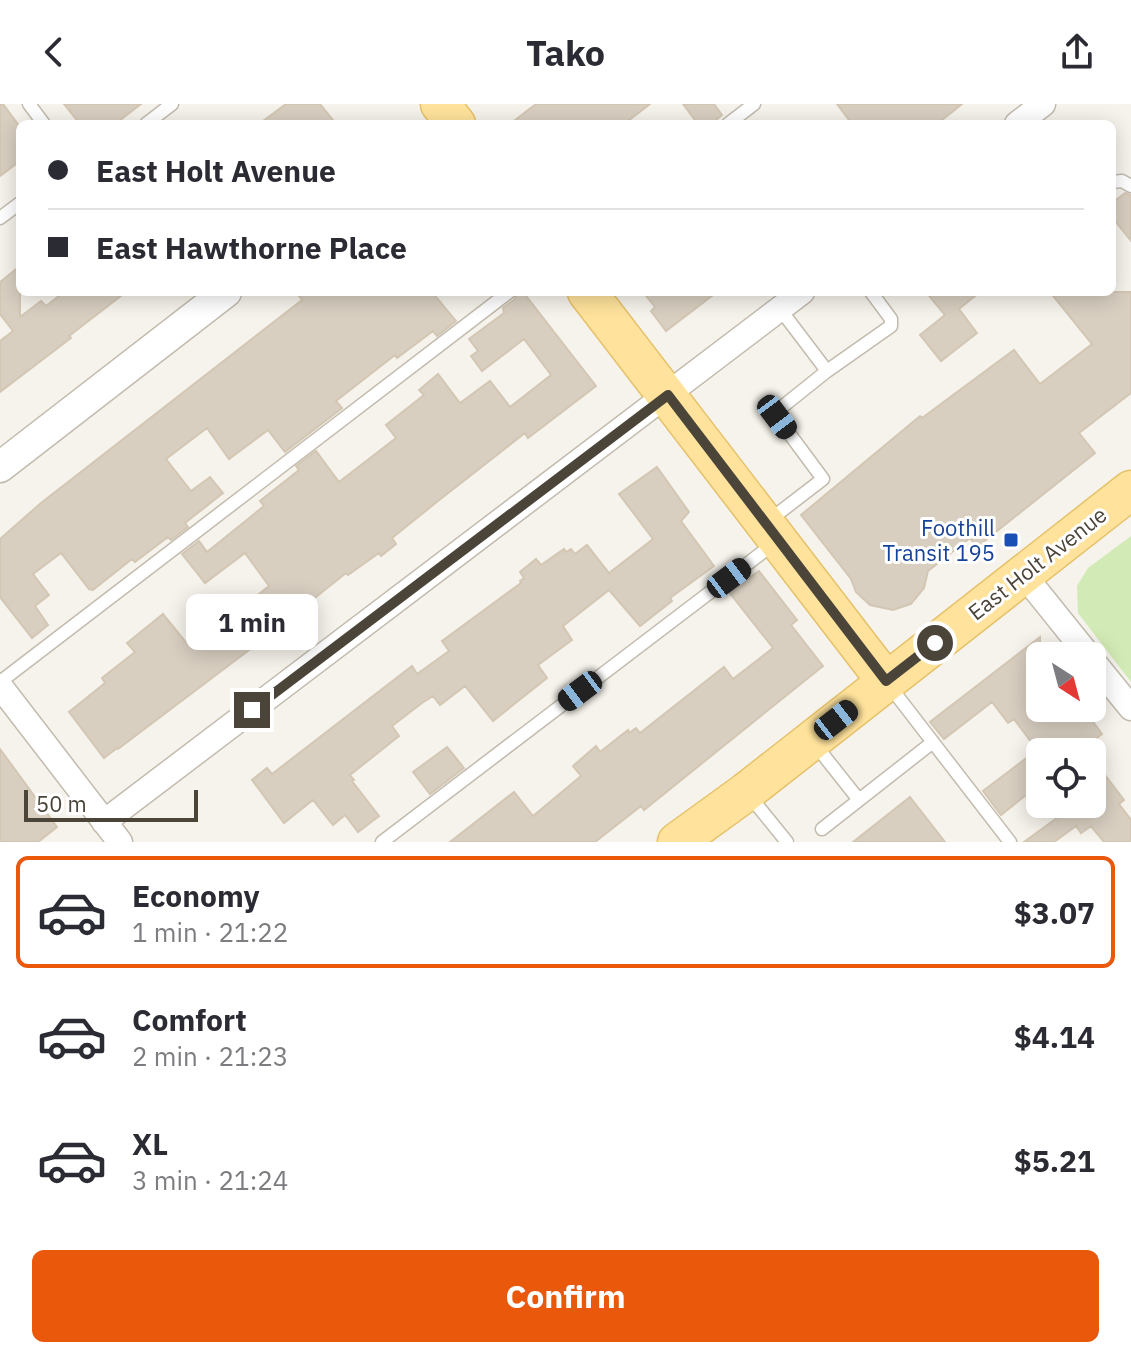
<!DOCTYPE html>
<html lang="en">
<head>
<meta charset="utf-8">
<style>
  body { margin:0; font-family:"IBM Plex Sans",sans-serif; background:#f7f7f7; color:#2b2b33; height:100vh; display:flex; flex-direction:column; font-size:30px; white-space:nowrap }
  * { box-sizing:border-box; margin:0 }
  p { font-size:26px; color:#7c7c81 }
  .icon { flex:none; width:44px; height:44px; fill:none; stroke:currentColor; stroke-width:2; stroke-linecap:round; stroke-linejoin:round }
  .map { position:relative; height:738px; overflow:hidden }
  .sheet { display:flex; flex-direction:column; background:#fff; flex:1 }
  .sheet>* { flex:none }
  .hud { position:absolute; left:16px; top:16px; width:1100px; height:176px; border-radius:12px; box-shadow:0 4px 20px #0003; display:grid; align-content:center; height:176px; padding:0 32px; background:#fff }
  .needle { width:52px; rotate:144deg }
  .buttons { position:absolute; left:1026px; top:538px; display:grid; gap:16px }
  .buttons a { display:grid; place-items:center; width:80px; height:80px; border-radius:12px; background:#fff; box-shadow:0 4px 20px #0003; font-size:40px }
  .scale { position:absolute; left:24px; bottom:20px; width:174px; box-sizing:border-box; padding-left:8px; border:4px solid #4b4439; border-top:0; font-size:22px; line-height:28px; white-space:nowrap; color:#4b4439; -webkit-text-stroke:6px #fff; paint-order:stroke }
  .end { position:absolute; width:36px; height:36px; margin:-18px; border:10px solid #4b4439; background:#fff; box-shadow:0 0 0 4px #fff }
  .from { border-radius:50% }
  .bubble { position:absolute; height:56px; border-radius:12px; background:#fff; box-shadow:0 4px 20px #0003; font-size:26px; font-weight:800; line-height:56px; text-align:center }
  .car { position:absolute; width:24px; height:48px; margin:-24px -12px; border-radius:10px; box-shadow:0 0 6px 2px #0007; background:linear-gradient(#222 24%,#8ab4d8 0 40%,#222 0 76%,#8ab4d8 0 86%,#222 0) }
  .hud b { display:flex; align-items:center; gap:28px; height:76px; font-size:30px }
  .hud b+b { border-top:2px solid #e1e1e2 }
  .hud i { width:20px; height:20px; background:#2b2b33 }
  ul { padding:14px 0 0; list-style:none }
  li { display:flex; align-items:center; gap:24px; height:112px; margin:0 16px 12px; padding:0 16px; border:4px solid transparent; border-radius:12px }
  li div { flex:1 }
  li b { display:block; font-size:30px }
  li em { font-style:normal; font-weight:800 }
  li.selected { border-color:#ea580c }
  li>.icon { width:72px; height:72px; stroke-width:1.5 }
  .button { display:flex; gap:16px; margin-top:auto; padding:16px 32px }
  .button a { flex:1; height:92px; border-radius:12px; background:#ea580c; color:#fff; font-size:32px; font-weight:800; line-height:92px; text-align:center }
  header { display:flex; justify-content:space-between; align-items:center; height:104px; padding:0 32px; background:#fff; font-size:36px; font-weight:800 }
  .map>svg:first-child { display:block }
  .green { fill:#d2eab5 }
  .building { fill:#d8cfc1; stroke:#d3c7b4; stroke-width:2 }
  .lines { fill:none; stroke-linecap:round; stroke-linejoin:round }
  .service-casing { stroke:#c2bbae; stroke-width:15 }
  .minor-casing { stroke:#c2bbae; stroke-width:27 }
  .tertiary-casing { stroke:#c2bbae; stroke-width:33 }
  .primary-casing { stroke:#e6c16a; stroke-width:41 }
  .service { stroke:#fff; stroke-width:12 }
  .minor { stroke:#fff; stroke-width:24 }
  .tertiary { stroke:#fff; stroke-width:30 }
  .primary { stroke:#ffe39c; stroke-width:38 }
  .route { stroke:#4b4439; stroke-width:10 }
  .transit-dot { fill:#1a4fb4; stroke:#fff; stroke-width:3 }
  .labels { text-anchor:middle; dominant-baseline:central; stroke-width:6; stroke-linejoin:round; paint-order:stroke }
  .transit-label { font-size:22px; fill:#164399; stroke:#fff; text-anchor:end }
  .street-label { font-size:22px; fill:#4b4439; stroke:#fff }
</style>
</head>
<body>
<header><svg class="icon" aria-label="back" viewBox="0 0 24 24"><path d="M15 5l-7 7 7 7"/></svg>Tako<svg class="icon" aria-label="share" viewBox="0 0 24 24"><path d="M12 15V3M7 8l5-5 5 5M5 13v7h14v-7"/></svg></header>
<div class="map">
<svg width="1131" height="738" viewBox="0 0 1131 738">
  <rect width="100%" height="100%" fill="#f6f3ec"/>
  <path class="green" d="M1131,432V578L1078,509L1077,482L1088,464Z"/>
  <path class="building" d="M0,0H3L20,23V57L0,72Z
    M64,0H141L115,20H80Z
    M286,0H320L336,20H259Z
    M536,0H650L624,20H510Z
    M683,0H714L722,11L711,20H698Z
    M837,0H962L937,20H852Z
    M1125,89L1131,91V137L1112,113V99Z
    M20,162V213L41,197L46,202L64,188H126L69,232L71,234L0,288V237L13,227L0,210V178Z
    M296,188H432L456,217L437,232L433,227L397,254L395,251L336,297L342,304L285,348L268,326L229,355L207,324L166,355L191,387L210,373L223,389L185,419L188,423L171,436L168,433L135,458L132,455L93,486L89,485L61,449L33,470L49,491L35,502L48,521L32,534L0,493V435L41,399L302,196Z
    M518,188H523L596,282L528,334L525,329L438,397L392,434L396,440L381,452L379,449L348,471L346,469L257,540L118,645L117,644L104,654L69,608L105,579L102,574L135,548L127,539L163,510L188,541L237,503L239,506L269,482L245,449L205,479L182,450L199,437L207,448L264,402L260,397L299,366L296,362L316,347L339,378L396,334L386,321L424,291L419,286L438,270L460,299L490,277L510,303L551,271L524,235L482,267L471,252L478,247L469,235L504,209L503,204L515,195Z
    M643,188H717L666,227L651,207L655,203Z
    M926,188H980L959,205L977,229L941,257L920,231L945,211Z
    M1050,188H1131V289L1079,329L1095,349L977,443L970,434L928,467L924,484L911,500L893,506L870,501L856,488L851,475L801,411L920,312L922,314L1014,246L1040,280L1092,240Z
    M657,363L689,408L681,417L714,462L670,494L672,497L640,522L609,486L563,522L572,536L538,561L547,574L493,617L465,582L440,601L433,592L422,599L392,622L399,632L350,671L354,676L352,677L379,712L358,728L345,711L333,721L313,696L284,719L252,676L267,664L272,670L412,562L417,570L449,547L442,537L521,479L520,477L524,474L520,468L536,455L541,461L564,445L566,448L571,445L575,450L587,441L609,469L653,435L619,390Z
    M759,467L797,516L791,521L823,562L644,706L641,702L595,738H450L514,688L533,712L581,672L573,662L596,642L600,648L628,626L629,629L636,624L640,629L724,563L733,575L773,544L729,488Z
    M1040,533V604H1083L1102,630L1078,648H1040V680L1001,711L983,687L1037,646L1014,615L1008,619L992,598L944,635L930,618Z
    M447,643L464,664L430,690L413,668Z
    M0,645L57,723L38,738H0Z
    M1092,654L1124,696L1119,700L1131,716V738H1104L1091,722L1081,729L1076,722L1054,738H1024L1065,708L1059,700H1092Z
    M910,693L945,738H853Z"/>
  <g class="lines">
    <g class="service-casing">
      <path id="service" d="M29,0L44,20
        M146,20L172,0
        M728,20L754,0
        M1112,78L1122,77L1131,82
        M0,114L20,99
        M780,205L827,267L891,222V215L871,188
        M767,418L823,375L777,313L782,303L827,267
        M0,578L509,188
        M888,580L1010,738
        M813,638L859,696L933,638
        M748,690L787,738
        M822,725L859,696
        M382,738L776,438"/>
    </g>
    <g class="minor-casing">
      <path id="minor" d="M1017,20L1043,0
        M1023,470L1089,552
        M1092,556L1131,604
        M0,582L120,738
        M104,718L802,188"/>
    </g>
    <g class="tertiary-casing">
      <path id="tertiary" d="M0,363L226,188"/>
    </g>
    <g class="primary-casing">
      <path id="primary" d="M440,0L456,20
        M587,188L886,577
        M677,738L746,688L1131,386"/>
    </g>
    <use href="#service" class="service"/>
    <use href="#minor" class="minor"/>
    <use href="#tertiary" class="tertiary"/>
    <use href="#primary" class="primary"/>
  </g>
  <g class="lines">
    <path class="route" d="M252,606L668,291L886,577L935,539"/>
  </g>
  <rect class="transit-dot" x="1003" y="428" width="16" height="16" rx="4"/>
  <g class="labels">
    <g class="transit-label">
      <text x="995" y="423">Foothill<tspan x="995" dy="25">Transit 195</tspan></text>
    </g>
    <g class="street-label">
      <text transform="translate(1037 459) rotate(-38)">East Holt Avenue</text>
    </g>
  </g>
</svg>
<div class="buttons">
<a><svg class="needle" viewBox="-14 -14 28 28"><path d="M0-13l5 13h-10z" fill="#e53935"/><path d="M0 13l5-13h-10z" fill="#7c7c81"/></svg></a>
<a><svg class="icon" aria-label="locate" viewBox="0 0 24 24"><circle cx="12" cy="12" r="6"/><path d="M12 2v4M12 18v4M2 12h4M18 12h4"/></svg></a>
</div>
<div class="scale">50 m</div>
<i class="end from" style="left:935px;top:539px"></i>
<i class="end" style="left:252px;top:606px"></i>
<div class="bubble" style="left:186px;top:490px;width:132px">1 min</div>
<i class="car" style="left:777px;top:313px;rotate:143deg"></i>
<i class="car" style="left:729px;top:474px;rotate:53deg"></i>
<i class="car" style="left:580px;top:587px;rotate:233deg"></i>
<i class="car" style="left:836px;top:616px;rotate:52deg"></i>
<div class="hud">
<b><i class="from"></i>East Holt Avenue</b>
<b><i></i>East Hawthorne Place</b>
</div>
</div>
<section class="sheet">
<ul>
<li class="selected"><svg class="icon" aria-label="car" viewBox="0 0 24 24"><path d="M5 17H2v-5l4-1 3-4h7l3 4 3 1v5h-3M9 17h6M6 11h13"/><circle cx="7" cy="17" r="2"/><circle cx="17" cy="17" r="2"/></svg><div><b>Economy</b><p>1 min · 21:22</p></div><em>$3.07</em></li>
<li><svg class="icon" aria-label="car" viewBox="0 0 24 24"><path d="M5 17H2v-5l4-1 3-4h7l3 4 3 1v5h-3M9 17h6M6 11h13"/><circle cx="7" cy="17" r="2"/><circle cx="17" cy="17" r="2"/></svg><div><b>Comfort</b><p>2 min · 21:23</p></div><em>$4.14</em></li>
<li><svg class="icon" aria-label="car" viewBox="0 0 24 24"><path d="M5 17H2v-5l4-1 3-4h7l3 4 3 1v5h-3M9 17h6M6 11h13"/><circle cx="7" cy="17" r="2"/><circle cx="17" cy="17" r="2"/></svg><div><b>XL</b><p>3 min · 21:24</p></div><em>$5.21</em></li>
</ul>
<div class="button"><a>Confirm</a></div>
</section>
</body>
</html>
